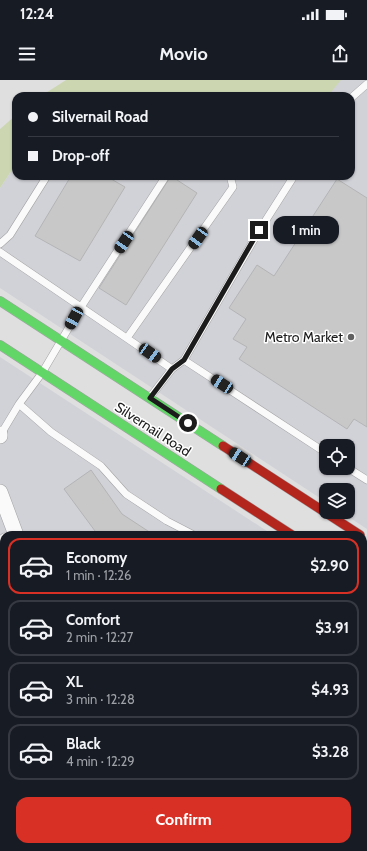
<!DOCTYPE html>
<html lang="en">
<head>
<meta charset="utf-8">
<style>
  body { margin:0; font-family:Cabin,sans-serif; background:#242831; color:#f1f3f6; height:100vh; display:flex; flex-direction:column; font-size:15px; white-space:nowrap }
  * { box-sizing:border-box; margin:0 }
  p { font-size:13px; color:#9ea1a6 }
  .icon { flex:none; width:22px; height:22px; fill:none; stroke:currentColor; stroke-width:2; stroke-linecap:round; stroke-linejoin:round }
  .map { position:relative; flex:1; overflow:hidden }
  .details { position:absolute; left:0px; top:451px; width:367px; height:320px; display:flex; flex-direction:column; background:#171b24; border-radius:12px 12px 0 0; box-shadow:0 1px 3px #0004 }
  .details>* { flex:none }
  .hud { position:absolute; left:12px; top:12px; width:343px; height:88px; border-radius:12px; box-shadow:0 1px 3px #0004; display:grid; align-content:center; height:88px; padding:0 16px; background:#171b24 }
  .fabs { position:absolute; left:319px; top:359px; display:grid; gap:8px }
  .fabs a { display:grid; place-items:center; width:36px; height:36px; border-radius:8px; background:#171b24; box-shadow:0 1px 3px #0004; font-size:20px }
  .end { position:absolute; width:18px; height:18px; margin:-9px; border:5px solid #1c1c1d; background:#fff; box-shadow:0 0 0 2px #fff }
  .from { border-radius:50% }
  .bubble { position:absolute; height:28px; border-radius:12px; background:#171b24; box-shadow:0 1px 3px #0004; font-size:13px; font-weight:800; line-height:28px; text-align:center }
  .car { position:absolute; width:12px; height:24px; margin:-12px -6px; border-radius:5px; box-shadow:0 0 3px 1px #0007; background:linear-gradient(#222 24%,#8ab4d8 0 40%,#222 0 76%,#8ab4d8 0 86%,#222 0) }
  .hud b { display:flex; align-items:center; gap:14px; height:38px; font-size:15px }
  .hud b+b { border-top:1px solid #363941 }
  .hud i { width:10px; height:10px; background:#f1f3f6 }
  ul { padding:7px 0 0; list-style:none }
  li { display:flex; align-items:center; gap:12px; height:56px; margin:0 8px 6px; padding:0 8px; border:2px solid #363941; border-radius:12px }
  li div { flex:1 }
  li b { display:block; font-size:15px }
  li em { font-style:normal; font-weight:800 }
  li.on { border-color:#d93025 }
  li>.icon { width:36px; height:36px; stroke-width:1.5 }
  .cta { display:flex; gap:8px; margin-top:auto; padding:8px 16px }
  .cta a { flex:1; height:46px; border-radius:12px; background:#d93025; color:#fff; font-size:16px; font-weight:800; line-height:46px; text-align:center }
  .status { display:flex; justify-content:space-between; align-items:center; height:28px; padding:0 20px; background:#171b24; direction:ltr }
  .status svg { height:11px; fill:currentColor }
  header { display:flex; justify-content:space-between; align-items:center; height:52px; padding:0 16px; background:#171b24; font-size:18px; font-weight:800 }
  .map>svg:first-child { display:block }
  .built { fill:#d1d2d8; fill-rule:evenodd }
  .green { fill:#ccd7b2 }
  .building { fill:#c8c8c8; stroke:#b4b4b5 }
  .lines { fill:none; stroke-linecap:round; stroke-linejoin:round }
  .lane-casing { stroke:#a2a2a3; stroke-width:8 }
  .street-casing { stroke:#a2a2a3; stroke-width:16 }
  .fast-casing { stroke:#a2a2a3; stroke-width:10 }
  .jam-casing { stroke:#a2a2a3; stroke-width:10 }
  .lane { stroke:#fafafa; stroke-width:7 }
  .street { stroke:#fafafa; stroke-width:15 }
  .fast { stroke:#63d668; stroke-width:9 }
  .jam { stroke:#b3261e; stroke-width:9 }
  .route { stroke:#1c1c1d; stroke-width:5 }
  .poi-dot { fill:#606061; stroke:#fff; stroke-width:1.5 }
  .labels { text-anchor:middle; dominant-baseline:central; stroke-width:3; stroke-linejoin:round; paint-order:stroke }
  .poi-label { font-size:14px; fill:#1c1c1d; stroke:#fff; text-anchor:end }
  .street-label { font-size:14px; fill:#1c1c1d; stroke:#fff }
</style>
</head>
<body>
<div class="status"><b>12:24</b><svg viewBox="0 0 49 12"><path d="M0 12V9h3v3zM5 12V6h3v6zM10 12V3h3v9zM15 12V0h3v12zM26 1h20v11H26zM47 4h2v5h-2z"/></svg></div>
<header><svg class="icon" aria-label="menu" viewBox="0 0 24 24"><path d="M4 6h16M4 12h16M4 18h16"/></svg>Movio<svg class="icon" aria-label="share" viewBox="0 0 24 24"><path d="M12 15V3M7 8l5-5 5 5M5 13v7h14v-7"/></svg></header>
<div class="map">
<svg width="367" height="771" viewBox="0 0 367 771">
  <rect width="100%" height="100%" fill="#dfdfe0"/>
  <path class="built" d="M338,0H367V449L341,432H348V410H326V422L0,208V108L16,84V96H351V16H326ZM326,366H348V388H326Z
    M0,277L273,455H4V621L0,617Z
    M363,514L367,517V771H99L95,767H363Z
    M4,635V671L0,667V638Z"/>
  <path class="green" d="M66,0H341L328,16H41Z
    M16,35V84L0,108V49Z"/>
  <path class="building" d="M71,96H106L125,107L80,181L35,156Z
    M171,96L197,113L126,225L99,208Z
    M337,99L367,118V347L354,339L347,349L239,279L247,267L233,259L246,239L229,228L257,185L274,196Z
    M91,390L122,434L154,455H98L64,409Z"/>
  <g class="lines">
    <g class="lane-casing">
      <path id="lane" d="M351,18L367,4
        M0,164L10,155L47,96
        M0,172L172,289
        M127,258L233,107L230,96
        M184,280L259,151L294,96
        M151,316L172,289L184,280L326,373
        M19,324L51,352L101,386L126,414L167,441L194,455
        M1,354L19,324L42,293L81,227L166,96
        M348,388L367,400
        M0,460L4,457
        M0,501L4,506
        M0,572L4,577
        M363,610L367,617
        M363,691L367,688
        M363,759L367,761
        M276,767L280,771
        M158,771L159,767"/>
    </g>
    <g class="street-casing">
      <path id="street" d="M0,354V356
        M0,412L16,455"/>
    </g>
    <g class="fast-casing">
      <path id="fast" d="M0,221L223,366
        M0,265L221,409
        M363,501L367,504"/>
    </g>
    <g class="jam-casing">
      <path id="jam" d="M223,366L360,455
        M221,409L292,455"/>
    </g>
    <use href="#lane" class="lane"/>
    <use href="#street" class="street"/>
    <use href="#fast" class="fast"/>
    <use href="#jam" class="jam"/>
  </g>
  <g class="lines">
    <path class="route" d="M188,343L150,318L172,289L184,280L259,150"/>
  </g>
  <circle class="poi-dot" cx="351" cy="257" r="4"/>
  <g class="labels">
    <g class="poi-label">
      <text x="343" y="257">Metro Market</text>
    </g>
    <g class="street-label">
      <text transform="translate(153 349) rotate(33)">Silvernail Road</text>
    </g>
  </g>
</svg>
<div class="fabs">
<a><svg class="icon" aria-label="locate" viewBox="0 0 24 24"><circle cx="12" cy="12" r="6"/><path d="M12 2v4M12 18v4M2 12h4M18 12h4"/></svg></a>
<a><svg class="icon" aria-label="layers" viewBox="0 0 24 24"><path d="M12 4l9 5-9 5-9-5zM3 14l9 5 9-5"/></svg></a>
</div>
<i class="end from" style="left:188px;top:343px"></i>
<i class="end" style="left:259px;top:150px"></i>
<div class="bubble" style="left:273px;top:136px;width:66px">1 min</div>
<i class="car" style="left:198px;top:158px;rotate:215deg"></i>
<i class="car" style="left:124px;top:162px;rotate:214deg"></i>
<i class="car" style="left:74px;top:238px;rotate:209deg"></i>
<i class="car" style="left:150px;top:273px;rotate:125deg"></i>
<i class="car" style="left:222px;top:304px;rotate:303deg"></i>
<i class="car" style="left:240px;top:377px;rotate:303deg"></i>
<div class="hud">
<b><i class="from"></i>Silvernail Road</b>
<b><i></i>Drop-off</b>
</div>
<section class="details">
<ul>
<li class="on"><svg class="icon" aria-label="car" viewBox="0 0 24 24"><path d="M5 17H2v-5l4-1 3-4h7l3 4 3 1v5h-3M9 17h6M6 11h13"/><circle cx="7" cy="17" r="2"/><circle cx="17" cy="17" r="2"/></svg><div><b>Economy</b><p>1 min · 12:26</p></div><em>$2.90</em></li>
<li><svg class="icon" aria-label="car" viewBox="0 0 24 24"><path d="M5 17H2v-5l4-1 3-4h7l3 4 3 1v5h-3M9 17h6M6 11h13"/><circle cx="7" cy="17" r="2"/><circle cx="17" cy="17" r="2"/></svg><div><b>Comfort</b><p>2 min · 12:27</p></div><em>$3.91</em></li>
<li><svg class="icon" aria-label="car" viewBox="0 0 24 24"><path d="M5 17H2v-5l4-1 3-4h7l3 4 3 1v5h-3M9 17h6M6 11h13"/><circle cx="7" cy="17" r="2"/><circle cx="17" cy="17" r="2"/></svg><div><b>XL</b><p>3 min · 12:28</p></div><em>$4.93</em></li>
<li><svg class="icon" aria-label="car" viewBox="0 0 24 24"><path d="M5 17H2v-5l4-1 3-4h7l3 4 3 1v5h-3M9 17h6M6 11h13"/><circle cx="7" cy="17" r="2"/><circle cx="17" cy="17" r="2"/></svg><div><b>Black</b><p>4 min · 12:29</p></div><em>$3.28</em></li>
</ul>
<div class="cta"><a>Confirm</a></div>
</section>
</div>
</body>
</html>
